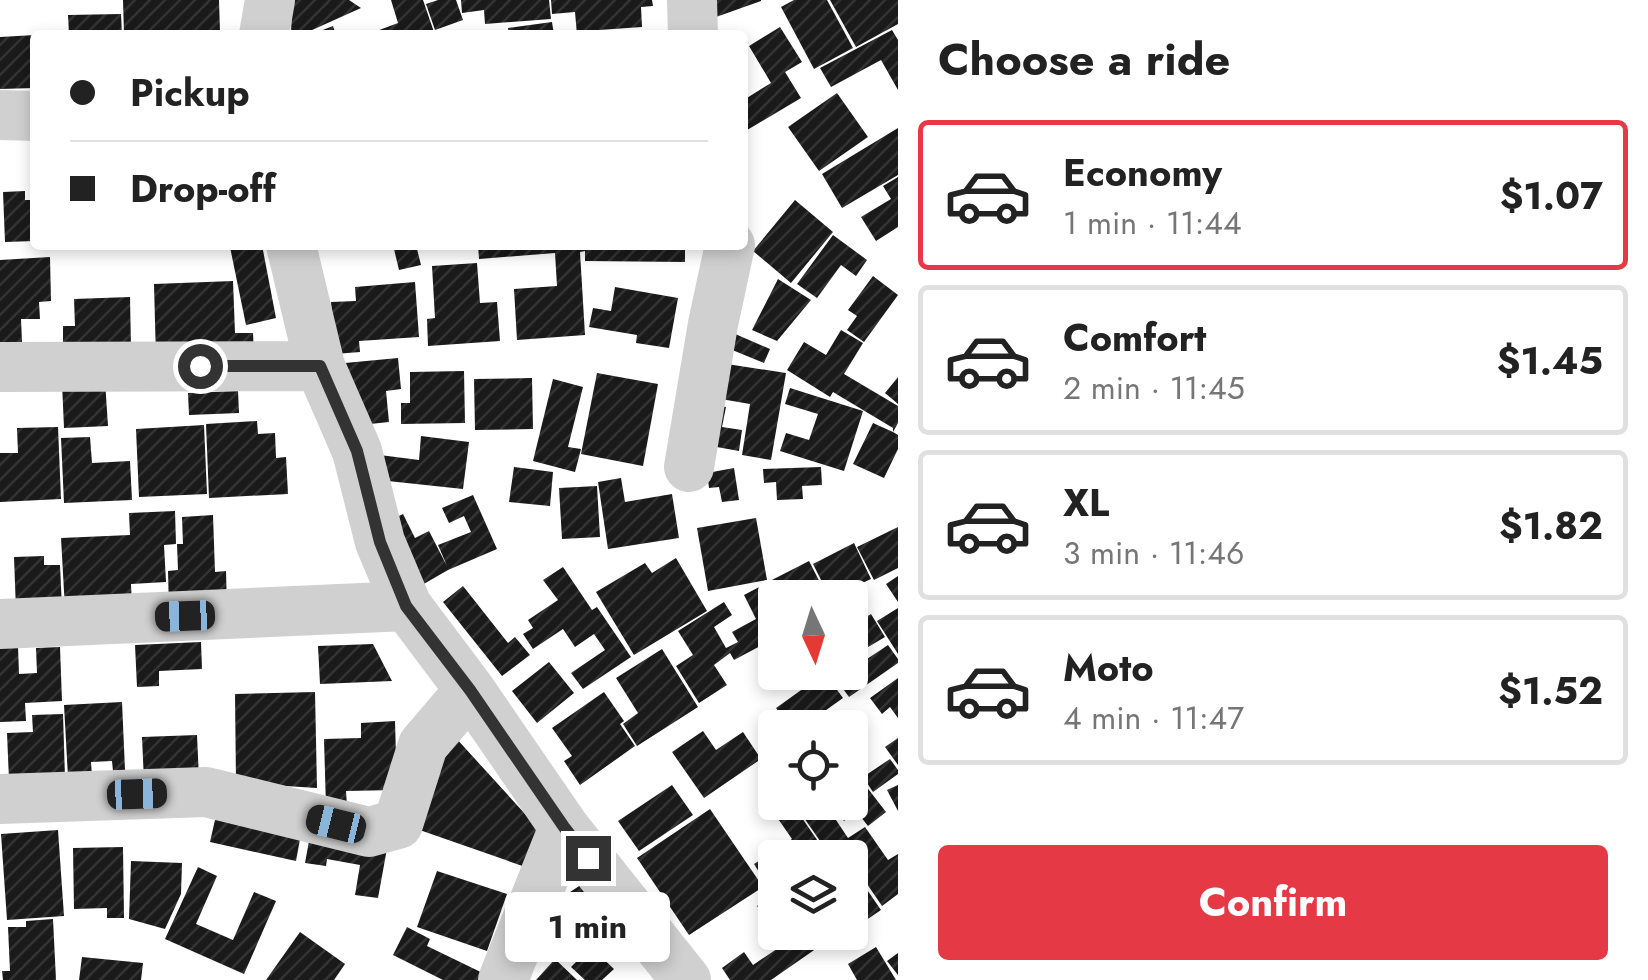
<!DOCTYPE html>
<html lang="en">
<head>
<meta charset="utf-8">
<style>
  body { margin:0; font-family:Jost,sans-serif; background:#f2f2f2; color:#222; height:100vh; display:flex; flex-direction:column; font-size:38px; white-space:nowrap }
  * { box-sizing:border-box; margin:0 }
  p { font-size:32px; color:#767676 }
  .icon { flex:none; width:55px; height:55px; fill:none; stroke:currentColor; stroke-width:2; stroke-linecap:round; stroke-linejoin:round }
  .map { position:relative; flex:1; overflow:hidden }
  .sheet { display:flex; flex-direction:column; background:#fff; width:750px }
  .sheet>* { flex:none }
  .guide { position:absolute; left:30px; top:30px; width:718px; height:220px; border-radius:10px; box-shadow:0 5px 15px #0003; display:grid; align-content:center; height:220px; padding:0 40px; background:#fff }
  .needle { width:65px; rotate:176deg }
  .tools { position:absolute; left:758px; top:580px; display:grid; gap:20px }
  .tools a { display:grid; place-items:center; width:110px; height:110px; border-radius:10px; background:#fff; box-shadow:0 5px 15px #0003; font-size:50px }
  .end { position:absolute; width:45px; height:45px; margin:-22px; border:12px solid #333; background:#fff; box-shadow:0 0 0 5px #fff }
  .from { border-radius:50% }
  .bubble { position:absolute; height:70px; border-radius:10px; background:#fff; box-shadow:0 5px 15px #0003; font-size:32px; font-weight:700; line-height:70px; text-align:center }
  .car { position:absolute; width:30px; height:60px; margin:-30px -15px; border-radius:12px; box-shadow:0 0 8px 2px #0007; background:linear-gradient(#222 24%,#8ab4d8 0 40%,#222 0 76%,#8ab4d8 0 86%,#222 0) }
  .guide b { display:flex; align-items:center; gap:35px; height:95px; font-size:38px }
  .guide b+b { border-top:2px solid #e0e0e0 }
  .guide i { width:25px; height:25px; background:#222 }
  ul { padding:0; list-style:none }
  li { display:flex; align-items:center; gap:30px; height:150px; margin:0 20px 15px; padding:0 20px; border:5px solid #e0e0e0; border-radius:10px }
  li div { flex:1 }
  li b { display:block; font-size:38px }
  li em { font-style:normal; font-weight:700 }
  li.current { border-color:#e63946 }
  li>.icon { width:90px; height:90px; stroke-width:1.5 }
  h2 { padding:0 40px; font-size:45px; line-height:120px }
  .cta { display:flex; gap:20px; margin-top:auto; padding:20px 40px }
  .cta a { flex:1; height:115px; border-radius:10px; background:#e63946; color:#fff; font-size:40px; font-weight:700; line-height:115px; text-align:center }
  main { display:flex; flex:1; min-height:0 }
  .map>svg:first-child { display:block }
  .building { fill:url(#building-hatch) }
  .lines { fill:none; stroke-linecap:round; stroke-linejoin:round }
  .minor { stroke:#d0d0d0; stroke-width:50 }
  .route { stroke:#333; stroke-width:12 }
</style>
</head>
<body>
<main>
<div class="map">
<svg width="898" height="980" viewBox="0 0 898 980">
  <defs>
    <pattern id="building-hatch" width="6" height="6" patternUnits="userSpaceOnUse" patternTransform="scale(2.5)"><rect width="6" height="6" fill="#1a1a1a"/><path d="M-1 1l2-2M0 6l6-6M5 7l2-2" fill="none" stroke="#333"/></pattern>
  </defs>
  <rect width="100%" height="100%" fill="#fff"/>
  <path class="building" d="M123,0H219L220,32L124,34Z
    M292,0H349L361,8L301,35H291Z
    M391,0H423L435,35H366L398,23Z
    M438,0H456L463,20L435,30L426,4Z
    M461,0H549L551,19L485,24L484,10L462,13Z
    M551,0H652L653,6L641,7L642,27L599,30V35H577L575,12L552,14Z
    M710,0H761V1L716,17Z
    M794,0H827L853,48L814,69L781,7Z
    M830,0H898V24L856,47Z
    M121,14L122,35H69L68,15Z
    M552,22L554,35H509L508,28Z
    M333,26L336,35H310Z
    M780,27L802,62L785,72L801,98L742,133V101L771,83L749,46Z
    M892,30L898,40V90L881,60L831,87L820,68Z
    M35,35V88L0,89V37Z
    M837,93L868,137L819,171L788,127Z
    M898,128V175L842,208L822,174Z
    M898,177V227L876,241L861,217L891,199L883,186Z
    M25,191V200H35V241L5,242L3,192Z
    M795,200L833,232L791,283L753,251Z
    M833,235L867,260L856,276L841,265L817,298L797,284Z
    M241,245H262L276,318L246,325L230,247Z
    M393,245H416L421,265L399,270Z
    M478,245H685V262L585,261V251L580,252L585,335L517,340L514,289L557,286L555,253L479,259Z
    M50,257L51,301L39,302L40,319H21L22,342L0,343V260Z
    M477,263L480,303L497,302L500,341L428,346L427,319L435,318L432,266Z
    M873,276L898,295L864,342L847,330L857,316L848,310Z
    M778,279L811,300L777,341L752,330Z
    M233,281L235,333H253L254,355L156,359L154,284Z
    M415,282L419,337L359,341L360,352L335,354L331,302L356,301L355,287Z
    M615,287L678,298L669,348L636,343L637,335L589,327L593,308L611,311Z
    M130,297L131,348L63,351V326H75L74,299Z
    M726,330L770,349L764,363L720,345Z
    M841,330L863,343L844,374L898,406V423L893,432V428L833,392L830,397L787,370L804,342L826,355Z
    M398,358L401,389L386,391L389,422L351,426L345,363Z
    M727,364L786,373L771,460L742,455L750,404L721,399Z
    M464,371L465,423L401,424V403H410V372Z
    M597,373L658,384L643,466L581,454Z
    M898,377V404L885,393Z
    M532,378L533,429L475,430L474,379Z
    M553,379L583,387L568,447L581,449L575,472L533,461Z
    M105,381L108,426L64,428L62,383Z
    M790,388L863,411L844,471L780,451L786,433L809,440L818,414L785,404Z
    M238,391L239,413L189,415L188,393Z
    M707,404L726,407L722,427L742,430L739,451L700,444Z
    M257,421L258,434L275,433L276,458L286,457L288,494L209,498L206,424Z
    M873,423L893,432L891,434L893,432L898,435V449L884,478L853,464Z
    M204,425L207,494L139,497L136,429Z
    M58,427L61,499L0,502V453H18L17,428Z
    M421,436L469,442L463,489L369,479L372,454L419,460Z
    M90,437L92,463L130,461L132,500L64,503L61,438Z
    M514,467L553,472L550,506L509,502Z
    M821,467L822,485L802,486L803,499L777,500L776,482L764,483L763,469Z
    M734,468L739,500L722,502L719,487L709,488L707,473Z
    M621,478L625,502L672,494L679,538L608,549L598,482Z
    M597,486L600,537L562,539L559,488Z
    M473,495L497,549L448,570L415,589L382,524L403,514L415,538L429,531L447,566L438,545L471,532L464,516L449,523L442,508Z
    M175,511L176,544L164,545L166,582L131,584L132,606L65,609L61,538L130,535L129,513Z
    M213,515L215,572L226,571L227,607L169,609L168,571L178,570L177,544H183L182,517Z
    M756,518L767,580L708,591L697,528Z
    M898,527V568L874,580L857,547Z
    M854,543L871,579L830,598L813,564Z
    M44,556V565H60L62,608L16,610L14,557Z
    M676,558L707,611L634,655L596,592L645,563L652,573Z
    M809,561L828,598H776L768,582Z
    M563,567L592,610L597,607L631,657L583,689L571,673L605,650L594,634L575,647L563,629L533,649L523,634L533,628L528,620L558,600L543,580Z
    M898,576V602L886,584Z
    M765,584L775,603V638L734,660L730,653L714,665L727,685L699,703L676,666L693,655L678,631L724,602L732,615L714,627L726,648L738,642L732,632L756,619L744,595Z
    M463,586L508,643L515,637L530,655L502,676L443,602Z
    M850,592L866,617L871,614L885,637L863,650L850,629V598H843Z
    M898,608V654L877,621Z
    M855,641L867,659L888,645L898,659V663L849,697L831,672H850V644Z
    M201,642L202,669L159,671V686L137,687L135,645Z
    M373,644L392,681L320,684L318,646Z
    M18,646L19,674L37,673L36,648L60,647L62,701L25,703L26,721L0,722V647Z
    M662,649L698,707L637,746L623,724L638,713L616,678Z
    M549,662L574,693L537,723L512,691Z
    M804,672H824L843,698L801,728H790L776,708L811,683Z
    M898,678V718L890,707L882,714L870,698Z
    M315,692L317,788L236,783L235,694Z
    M604,692L624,721L620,724L635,746L580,785L564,761L572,756L552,728Z
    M122,702L125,770L113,771L112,761L91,762L92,776L68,777L64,705Z
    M63,714L65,778L9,780L7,733L33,732L32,715Z
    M842,714L861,740L850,748V728H824Z
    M395,721L397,790L346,791L347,807H326L324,739L361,738V723Z
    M445,726L547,838L534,870L411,827Z
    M703,731L716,750L743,732L761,759L704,798L672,752Z
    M197,735L199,779L144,781L142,737Z
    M898,738V765L885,747Z
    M890,759L898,770V774L873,792L863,777Z
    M850,764L861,778L850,786Z
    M862,781L886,812L868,826L857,812L844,821L831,804L850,802V790Z
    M775,784V802H791L824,850L812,858H775V883L769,888L754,864L792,839L761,794Z
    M672,785L693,815L639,851L618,821Z
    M898,785V811L887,790Z
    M793,802H824L848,838L865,827L888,860L898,854V894L882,906L839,843L827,851Z
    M710,809L763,887L689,935L637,858Z
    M217,811L302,828L296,861L210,842Z
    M58,830L64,916L7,920L1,834Z
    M311,830L388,843L378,898L355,895L360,865L327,859L326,866L305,863Z
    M123,847L124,918H107V908L74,909L73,848Z
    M131,861L182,863L181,894L165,929L129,919Z
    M850,865L881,910L850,931Z
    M198,867L217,876L196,924L233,940L254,892L276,901L244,974L165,939Z
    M437,871L507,894L487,951L417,927Z
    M596,875L629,925L600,944L567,894Z
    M775,894V933L757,906Z
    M53,919L56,980H3L2,971H10L8,927H26V921Z
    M407,927L430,939L427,946L491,977L489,980H443L393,955Z
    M300,932L345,964L334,980H266Z
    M789,932H826L830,939L771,980H730L722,968L744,952L753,965L793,938Z
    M591,947L614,969L602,980H585L571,967Z
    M876,947L896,980H857L848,964Z
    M898,953V975L887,961Z
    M82,957L143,963L141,980H79Z
    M555,959L577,980H536Z"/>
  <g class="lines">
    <path class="minor" d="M692,0L693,35
      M264,35L270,0
      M0,115L35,116
      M291,245L320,366L357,451L380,542L407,606L470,690L564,827L686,980
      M0,367L320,366
      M689,467L713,324L730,245
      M0,624L407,606
      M0,799L206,792L369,832L398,824L423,745L470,690
      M503,980L564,827"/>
  </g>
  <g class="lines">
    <path class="route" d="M200,366H320L357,451L380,542L406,606L470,690L564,827L588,858"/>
  </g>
</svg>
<div class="tools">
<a><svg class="needle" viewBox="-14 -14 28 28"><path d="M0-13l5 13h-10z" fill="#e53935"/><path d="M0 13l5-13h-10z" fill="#767676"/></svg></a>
<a><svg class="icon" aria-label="locate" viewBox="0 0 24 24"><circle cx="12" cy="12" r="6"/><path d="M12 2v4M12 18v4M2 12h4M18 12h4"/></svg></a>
<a><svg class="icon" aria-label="layers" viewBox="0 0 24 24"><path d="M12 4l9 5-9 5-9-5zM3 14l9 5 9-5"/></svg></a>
</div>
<i class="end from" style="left:200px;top:366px"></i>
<i class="end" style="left:588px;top:858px"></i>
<div class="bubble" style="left:505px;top:892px;width:165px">1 min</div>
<i class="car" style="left:185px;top:616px;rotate:268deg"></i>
<i class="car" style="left:137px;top:794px;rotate:88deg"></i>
<i class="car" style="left:336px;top:824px;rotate:284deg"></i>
<div class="guide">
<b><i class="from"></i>Pickup</b>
<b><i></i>Drop-off</b>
</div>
</div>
<section class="sheet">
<h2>Choose a ride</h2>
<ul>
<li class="current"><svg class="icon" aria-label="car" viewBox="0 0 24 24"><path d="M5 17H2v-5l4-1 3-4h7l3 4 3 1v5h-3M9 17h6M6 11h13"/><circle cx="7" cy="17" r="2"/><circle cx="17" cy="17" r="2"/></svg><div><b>Economy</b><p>1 min · 11:44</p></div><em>$1.07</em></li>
<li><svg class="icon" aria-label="car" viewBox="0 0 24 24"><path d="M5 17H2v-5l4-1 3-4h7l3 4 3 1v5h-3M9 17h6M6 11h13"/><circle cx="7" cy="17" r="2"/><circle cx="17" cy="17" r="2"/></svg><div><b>Comfort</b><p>2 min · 11:45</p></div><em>$1.45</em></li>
<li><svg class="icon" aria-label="car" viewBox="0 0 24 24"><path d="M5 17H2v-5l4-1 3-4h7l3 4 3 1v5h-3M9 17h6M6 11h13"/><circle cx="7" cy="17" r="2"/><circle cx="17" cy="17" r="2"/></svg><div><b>XL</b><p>3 min · 11:46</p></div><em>$1.82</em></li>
<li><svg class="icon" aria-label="car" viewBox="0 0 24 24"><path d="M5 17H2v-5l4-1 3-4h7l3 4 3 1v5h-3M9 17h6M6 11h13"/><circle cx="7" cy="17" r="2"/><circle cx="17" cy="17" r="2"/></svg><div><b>Moto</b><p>4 min · 11:47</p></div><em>$1.52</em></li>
</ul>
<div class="cta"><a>Confirm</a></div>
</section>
</main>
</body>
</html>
